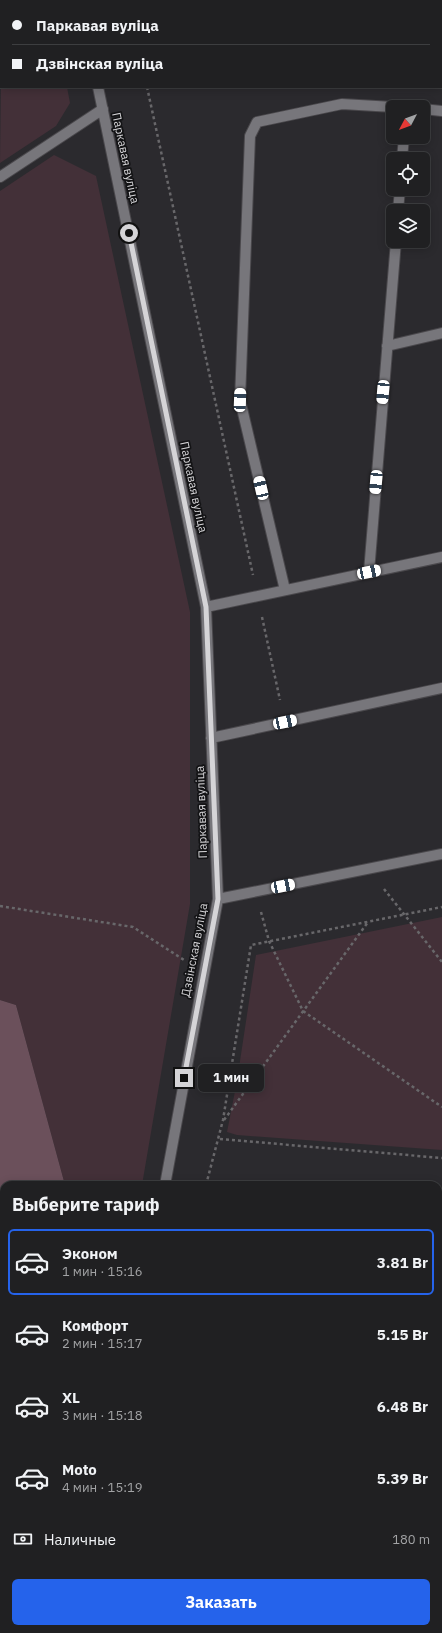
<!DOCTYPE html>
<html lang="ru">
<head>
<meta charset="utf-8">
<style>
  body { margin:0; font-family:"IBM Plex Sans",sans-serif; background:#2d2d2f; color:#f1f3f6; height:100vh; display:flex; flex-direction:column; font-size:15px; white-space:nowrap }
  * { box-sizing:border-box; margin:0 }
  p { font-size:13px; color:#a2a3a5 }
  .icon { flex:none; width:22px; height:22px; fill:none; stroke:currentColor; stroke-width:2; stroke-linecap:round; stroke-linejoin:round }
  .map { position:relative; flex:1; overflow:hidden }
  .drawer { position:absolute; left:0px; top:1181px; width:442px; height:452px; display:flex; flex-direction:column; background:#202022; border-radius:12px 12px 0 0; box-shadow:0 2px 10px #0003,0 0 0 1px #3d3e40 }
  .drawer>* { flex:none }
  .top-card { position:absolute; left:0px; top:0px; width:442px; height:88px; box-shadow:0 2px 10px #0003,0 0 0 1px #3d3e40; display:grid; align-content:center; height:88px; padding:0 12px; background:#202022 }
  .needle { width:26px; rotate:229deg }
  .buttons { position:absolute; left:386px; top:100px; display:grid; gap:8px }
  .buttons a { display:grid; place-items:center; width:44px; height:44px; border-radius:6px; background:#202022; box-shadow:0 2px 10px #0003,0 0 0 1px #3d3e40; font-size:20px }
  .end { position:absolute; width:18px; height:18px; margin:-9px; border:5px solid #d5d4d7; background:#111; box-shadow:0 0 0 2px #111 }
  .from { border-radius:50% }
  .bubble { position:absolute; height:28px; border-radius:6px; background:#202022; box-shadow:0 2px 10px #0003,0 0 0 1px #3d3e40; font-size:13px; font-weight:700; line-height:28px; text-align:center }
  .car { position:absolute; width:12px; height:24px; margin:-12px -6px; border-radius:5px; box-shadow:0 0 3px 1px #0007; background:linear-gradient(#fff 24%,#345 0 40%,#fff 0 76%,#345 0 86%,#fff 0) }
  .top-card b { display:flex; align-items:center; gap:14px; height:38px; font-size:15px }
  .top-card b+b { border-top:1px solid #3d3e40 }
  .top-card i { width:10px; height:10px; background:#f1f3f6 }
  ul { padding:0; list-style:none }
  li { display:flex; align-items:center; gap:12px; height:66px; margin:0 8px 6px; padding:0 4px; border:2px solid transparent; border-radius:6px }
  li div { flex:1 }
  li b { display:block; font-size:15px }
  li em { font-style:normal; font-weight:700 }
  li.on { border-color:#2563eb }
  li>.icon { width:36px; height:36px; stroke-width:1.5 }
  h2 { padding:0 12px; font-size:18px; line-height:48px }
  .pay { display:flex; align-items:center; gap:10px; height:44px; padding:0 12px; font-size:15px }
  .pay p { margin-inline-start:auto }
  .cta { display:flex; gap:8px; margin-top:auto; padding:8px 12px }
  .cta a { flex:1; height:46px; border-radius:6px; background:#2563eb; color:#fff; font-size:16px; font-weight:700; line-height:46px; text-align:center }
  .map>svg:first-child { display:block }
  .green { fill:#433038 }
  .forest { fill:#6b505b }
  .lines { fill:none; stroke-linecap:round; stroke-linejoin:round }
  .minor-casing { stroke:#4a484c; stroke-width:12 }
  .path { stroke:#68676a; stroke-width:2.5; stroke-dasharray:3 3; stroke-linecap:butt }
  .minor { stroke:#77767b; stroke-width:10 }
  .route { stroke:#d5d4d7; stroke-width:5 }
  .labels { text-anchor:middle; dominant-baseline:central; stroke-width:3.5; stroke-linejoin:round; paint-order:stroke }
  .street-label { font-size:12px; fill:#d5d4d7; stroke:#131315 }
</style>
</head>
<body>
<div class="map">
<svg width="442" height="1633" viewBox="0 0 442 1633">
  <rect width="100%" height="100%" fill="#2b2a2e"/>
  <path class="green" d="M1,74V87H67L70,103L56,126L0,163Z
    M54,155L96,176L190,612V904L142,1185H65L16,1005L0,1000V191Z
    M442,917V1150L237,1135L227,1132L237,1081L256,955Z"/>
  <path class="forest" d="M0,1000L16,1005L65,1185H4V1629H82L83,1633H0Z"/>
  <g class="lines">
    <g class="minor-casing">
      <path id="minor" d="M78,0V1
        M102,1L107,0
        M98,87L206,607L218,899L165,1185
        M423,109L442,111
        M402,159L404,137
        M0,177L103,109
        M398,211L400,189
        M387,346L442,333
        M369,572L396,241
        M285,590L240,400L250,136L257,122L342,104L393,107
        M206,607L442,557
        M211,738L442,688
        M218,899L442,854
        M106,1629V1633"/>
    </g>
    <path class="path" d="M319,0V1
      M147,87L253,575
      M262,617L280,700
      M384,889L442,962
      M0,906L133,927L184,960
      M261,912L269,941L303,1011L442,1107
      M224,1120L368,922
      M220,1139L442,1158
      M206,1185L223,1120L251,945L442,907
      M136,1629L137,1633"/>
    <use href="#minor" class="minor"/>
  </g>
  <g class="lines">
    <path class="route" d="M129,233L206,607L218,899L184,1078"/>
  </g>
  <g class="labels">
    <g class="street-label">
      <text transform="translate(126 158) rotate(78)">Паркавая вуліца</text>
      <text transform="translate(194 487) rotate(78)">Паркавая вуліца</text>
      <text transform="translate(201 812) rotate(-92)">Паркавая вуліца</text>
      <text transform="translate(194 950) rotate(-79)">Дзвінская вуліца</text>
    </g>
  </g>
</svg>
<div class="buttons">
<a><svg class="needle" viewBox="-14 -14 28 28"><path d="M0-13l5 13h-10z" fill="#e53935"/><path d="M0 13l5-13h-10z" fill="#a2a3a5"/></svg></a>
<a><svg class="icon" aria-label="locate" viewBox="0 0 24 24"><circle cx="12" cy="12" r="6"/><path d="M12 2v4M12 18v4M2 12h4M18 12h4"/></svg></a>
<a><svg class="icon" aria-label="layers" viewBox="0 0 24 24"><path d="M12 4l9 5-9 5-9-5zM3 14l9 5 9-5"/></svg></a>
</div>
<i class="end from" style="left:129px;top:233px"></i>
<i class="end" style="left:184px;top:1078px"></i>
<div class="bubble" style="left:198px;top:1064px;width:66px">1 мин</div>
<i class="car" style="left:383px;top:392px;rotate:185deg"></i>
<i class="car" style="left:240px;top:400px;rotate:2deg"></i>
<i class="car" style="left:376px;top:482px;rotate:185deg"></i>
<i class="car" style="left:261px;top:488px;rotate:347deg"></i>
<i class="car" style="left:369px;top:572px;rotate:78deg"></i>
<i class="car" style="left:285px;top:722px;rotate:78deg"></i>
<i class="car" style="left:283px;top:886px;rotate:79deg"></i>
<div class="top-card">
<b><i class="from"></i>Паркавая вуліца</b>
<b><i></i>Дзвінская вуліца</b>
</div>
<section class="drawer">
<h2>Выберите тариф</h2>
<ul>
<li class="on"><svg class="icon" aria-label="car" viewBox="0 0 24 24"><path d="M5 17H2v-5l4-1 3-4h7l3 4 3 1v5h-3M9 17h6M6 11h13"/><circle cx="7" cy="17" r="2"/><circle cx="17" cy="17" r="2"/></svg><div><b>Эконом</b><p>1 мин · 15:16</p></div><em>3.81 Br</em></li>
<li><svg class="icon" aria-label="car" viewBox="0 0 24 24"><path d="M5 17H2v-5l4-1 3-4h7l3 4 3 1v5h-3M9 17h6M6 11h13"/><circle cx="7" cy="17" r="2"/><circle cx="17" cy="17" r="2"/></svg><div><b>Комфорт</b><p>2 мин · 15:17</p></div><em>5.15 Br</em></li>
<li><svg class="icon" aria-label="car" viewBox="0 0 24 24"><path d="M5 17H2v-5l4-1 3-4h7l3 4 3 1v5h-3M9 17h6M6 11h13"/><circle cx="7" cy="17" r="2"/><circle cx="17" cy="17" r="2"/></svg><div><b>XL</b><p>3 мин · 15:18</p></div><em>6.48 Br</em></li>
<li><svg class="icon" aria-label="car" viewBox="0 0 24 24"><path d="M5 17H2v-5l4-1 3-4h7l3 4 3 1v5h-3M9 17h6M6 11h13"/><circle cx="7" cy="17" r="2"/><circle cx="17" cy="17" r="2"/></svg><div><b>Moto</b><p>4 мин · 15:19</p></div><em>5.39 Br</em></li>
</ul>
<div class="pay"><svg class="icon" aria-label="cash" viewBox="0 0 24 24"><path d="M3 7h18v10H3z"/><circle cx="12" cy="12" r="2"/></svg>Наличные<p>180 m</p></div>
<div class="cta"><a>Заказать</a></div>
</section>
</div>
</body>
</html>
